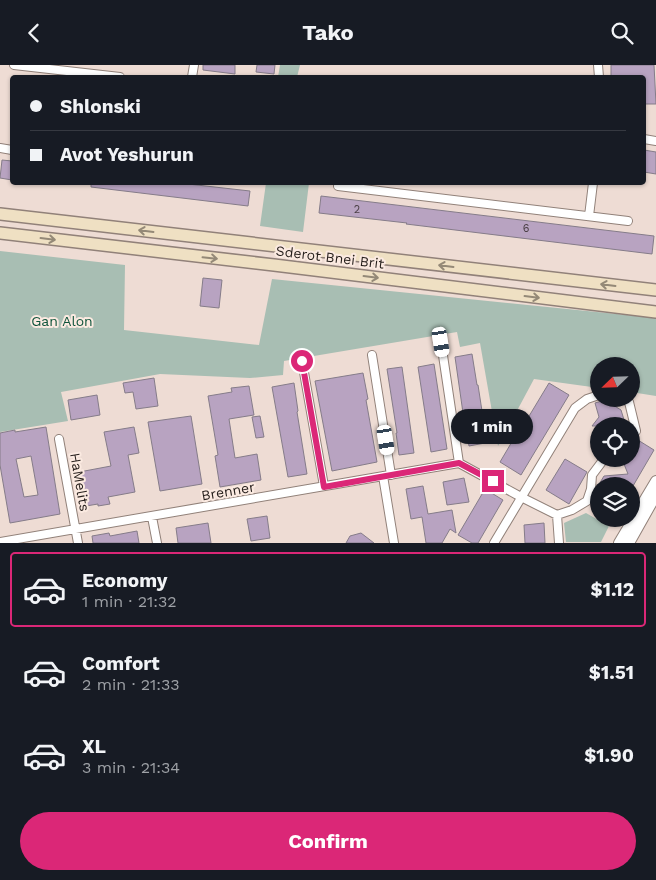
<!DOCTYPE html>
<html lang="en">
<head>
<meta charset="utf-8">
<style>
  body { margin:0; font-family:"Work Sans",sans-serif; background:#242831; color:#f1f3f6; height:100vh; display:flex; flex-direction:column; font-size:19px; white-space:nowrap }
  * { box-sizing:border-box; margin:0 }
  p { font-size:16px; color:#9ea1a6 }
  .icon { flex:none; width:28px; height:28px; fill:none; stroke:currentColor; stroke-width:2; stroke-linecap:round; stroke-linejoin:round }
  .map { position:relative; height:478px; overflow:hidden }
  .sheet { display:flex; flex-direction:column; background:#171b24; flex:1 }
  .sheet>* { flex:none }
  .guide { position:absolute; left:10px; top:10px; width:636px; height:110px; border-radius:5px; box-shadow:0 1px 4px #0004; display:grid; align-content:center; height:110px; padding:0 20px; background:#171b24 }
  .needle { width:32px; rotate:247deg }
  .tools { position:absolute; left:590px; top:292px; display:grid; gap:10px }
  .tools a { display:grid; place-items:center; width:50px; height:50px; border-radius:50%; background:#171b24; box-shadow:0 1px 4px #0004; font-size:25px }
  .end { position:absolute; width:22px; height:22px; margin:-11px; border:6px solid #db2777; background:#fff; box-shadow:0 0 0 2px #fff }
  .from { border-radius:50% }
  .bubble { position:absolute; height:35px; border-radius:18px; background:#171b24; box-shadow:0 1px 4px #0004; font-size:16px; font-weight:700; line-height:35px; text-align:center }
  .car { position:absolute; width:15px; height:30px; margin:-15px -8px; border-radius:6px; box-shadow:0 0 4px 1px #0007; background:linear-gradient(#fff 24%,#345 0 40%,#fff 0 76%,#345 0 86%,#fff 0) }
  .guide b { display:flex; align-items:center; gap:18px; height:48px; font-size:19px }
  .guide b+b { border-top:1px solid #363941 }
  .guide i { width:12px; height:12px; background:#f1f3f6 }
  ul { padding:9px 0 0; list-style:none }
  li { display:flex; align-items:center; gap:15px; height:75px; margin:0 10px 8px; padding:0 10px; border:2px solid transparent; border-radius:5px }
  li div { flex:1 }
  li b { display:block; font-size:19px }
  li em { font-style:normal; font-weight:700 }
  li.selected { border-color:#db2777 }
  li>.icon { width:45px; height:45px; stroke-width:1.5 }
  .button { display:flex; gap:10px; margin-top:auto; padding:10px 20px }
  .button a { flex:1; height:58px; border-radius:30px; background:#db2777; color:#fff; font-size:20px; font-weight:700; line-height:58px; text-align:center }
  header { display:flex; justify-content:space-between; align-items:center; height:65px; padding:0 20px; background:#171b24; font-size:22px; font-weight:700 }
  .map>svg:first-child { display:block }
  .green { fill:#a8beb3 }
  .building { fill:#b8a3c1; stroke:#857c89; fill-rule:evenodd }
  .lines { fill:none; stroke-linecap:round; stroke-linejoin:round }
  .minor-casing { stroke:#918179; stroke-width:10 }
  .tertiary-casing { stroke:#918179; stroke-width:12 }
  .secondary-casing { stroke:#918179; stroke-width:14 }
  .minor { stroke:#fff; stroke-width:8 }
  .tertiary { stroke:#fff; stroke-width:10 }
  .secondary { stroke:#efe0c3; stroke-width:11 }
  .oneway { stroke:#948977 }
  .route { stroke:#db2777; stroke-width:6 }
  .labels { text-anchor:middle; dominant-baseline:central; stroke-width:4; stroke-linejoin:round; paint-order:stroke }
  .number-label { font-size:11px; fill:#4a3f44 }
  .street-label { font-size:14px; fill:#251e1b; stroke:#fbeae1 }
  .park-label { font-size:14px; fill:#0d533a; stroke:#fbeae1 }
</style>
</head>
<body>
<header><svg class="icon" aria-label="back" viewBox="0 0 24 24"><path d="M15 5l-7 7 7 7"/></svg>Tako<svg class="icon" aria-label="search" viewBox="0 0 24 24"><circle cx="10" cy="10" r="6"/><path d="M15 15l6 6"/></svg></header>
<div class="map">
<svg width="656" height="478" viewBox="0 0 656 478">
  <rect width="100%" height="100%" fill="#eedcd4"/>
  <path class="green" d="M280,0H300L297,12H278Z
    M266,118H309L303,167L260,161Z
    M0,186L125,200L124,265L259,280L272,214L656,253V331L631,327V301H599V323L534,314L498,381L480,278L460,282L457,267L284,296L283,310L250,313L160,309L61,327L68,356L0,367Z
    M586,448L609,461L601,477H566L564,458Z"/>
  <path class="building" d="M203,0H235V9L203,5Z
    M257,0H275L274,9L256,7Z
    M611,0H654L656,39H644V12H611Z
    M644,85L656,87V109L644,107Z
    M2,95L12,96V115L0,113Z
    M91,118H179L250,126L248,141L91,122Z
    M321,131L654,171L652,189L406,159L407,158L319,148Z
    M203,213L222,215L219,243L200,241Z
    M472,289L477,320H478L482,346H480L485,378L469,381L464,348H463L455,292Z
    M434,299L447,384L431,387L418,302Z
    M402,302L414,388L399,390L396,368H397L387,304Z
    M363,308L368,334L366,335L377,397L332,406L315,316Z
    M154,313L158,341L136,344L133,327L125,328L123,318Z
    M294,318L298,346L297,347L307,409L288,412L272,322Z
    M549,318L569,330L521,410L500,397L513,375L514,376Z
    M249,321L254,350L229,354L235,393L257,389L261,415L220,422L215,391L218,390L208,331L232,327L231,323Z
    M97,330L100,350L71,355L68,335Z
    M605,335L621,345L625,358L613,361H592L599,352L595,338Z
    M191,351L202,419L160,426L148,357Z
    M260,351L264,372L256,373L252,352Z
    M46,362L60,449L10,458L0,400V368L15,365V367ZM31,391L38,430L24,432L16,394Z
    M134,362L139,388L128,390L135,427L108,432L110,439L98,441V439L80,442L74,408L111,401L104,367Z
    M633,372L654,385L633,421H598L604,411L628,409L622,394H631V373Z
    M565,394L587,407L569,439L546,425Z
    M464,413L469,437L447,440L443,417Z
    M423,421L428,449L452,445L456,468L450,464L442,478H426L422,452L411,454L406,424Z
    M485,424L503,435L478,478H472L458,470Z
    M267,451L270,473L251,476L247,454Z
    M208,458L211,478H178L176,463Z
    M544,458L545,478H525L524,460Z
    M137,466L139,478H93L92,471L109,468L110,471Z
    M361,468L374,478H346L350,471Z"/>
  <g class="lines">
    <g class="minor-casing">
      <path id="minor" d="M14,0L120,12
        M598,0L599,12
        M192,12L194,0
        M644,74L656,76
        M0,83L12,85
        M338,121L628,156
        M589,151L593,118
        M441,277L459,398
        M372,290L391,410
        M302,296L324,421
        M622,334L629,337L636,366L631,367
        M59,374L78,478
        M459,398L521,432L557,450L572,445L587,436L591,424L592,410L604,394
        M383,411L394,478
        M557,450L559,478
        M152,452L157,478
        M0,477L459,398
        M494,478L575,343L587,334L599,330"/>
    </g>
    <g class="tertiary-casing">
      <path id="tertiary" d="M619,478L656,416
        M629,478L656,430"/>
    </g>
    <g class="secondary-casing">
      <path id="secondary" d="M0,149L656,225
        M0,168L274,200L656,247"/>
    </g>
    <use href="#minor" class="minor"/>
    <use href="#tertiary" class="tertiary"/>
    <use href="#secondary" class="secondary"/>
  </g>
  <defs><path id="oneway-shaft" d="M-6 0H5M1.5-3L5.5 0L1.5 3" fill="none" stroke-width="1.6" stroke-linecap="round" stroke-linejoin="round" transform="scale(1.25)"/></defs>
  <g class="oneway">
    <use href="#oneway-shaft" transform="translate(146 166) rotate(-173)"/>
    <use href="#oneway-shaft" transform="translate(48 174) rotate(7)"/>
    <use href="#oneway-shaft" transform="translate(210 193) rotate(6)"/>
    <use href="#oneway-shaft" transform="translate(446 201) rotate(-173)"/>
    <use href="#oneway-shaft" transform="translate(371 212) rotate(7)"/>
    <use href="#oneway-shaft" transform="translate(608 220) rotate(-173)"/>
    <use href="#oneway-shaft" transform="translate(532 232) rotate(7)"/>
  </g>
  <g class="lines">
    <path class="route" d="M302,296L324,422L459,398L493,416"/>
  </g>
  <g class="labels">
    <g class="number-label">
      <text x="357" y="144">2</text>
      <text x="526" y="163">6</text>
    </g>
    <g class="street-label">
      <text transform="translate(330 192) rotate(7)">Sderot Bnei Brit</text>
      <text transform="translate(80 417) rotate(80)">HaMelits</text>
      <text transform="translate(228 426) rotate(-10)">Brenner</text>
    </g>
    <g class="park-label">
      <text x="62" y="256">Gan Alon</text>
    </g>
  </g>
</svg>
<div class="tools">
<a><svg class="needle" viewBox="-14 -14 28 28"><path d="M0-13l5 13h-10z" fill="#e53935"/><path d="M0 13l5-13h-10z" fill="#9ea1a6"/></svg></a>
<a><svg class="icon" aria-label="locate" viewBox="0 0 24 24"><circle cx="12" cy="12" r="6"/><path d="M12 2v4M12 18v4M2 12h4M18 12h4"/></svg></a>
<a><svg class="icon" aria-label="layers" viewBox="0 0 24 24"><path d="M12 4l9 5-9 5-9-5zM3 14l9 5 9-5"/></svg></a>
</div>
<i class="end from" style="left:302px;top:296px"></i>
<i class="end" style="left:493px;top:416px"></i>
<div class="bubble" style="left:451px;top:344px;width:82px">1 min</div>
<i class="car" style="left:441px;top:277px;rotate:171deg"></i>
<i class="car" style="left:386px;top:375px;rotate:171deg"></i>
<div class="guide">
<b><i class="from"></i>Shlonski</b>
<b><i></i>Avot Yeshurun</b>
</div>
</div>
<section class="sheet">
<ul>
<li class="selected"><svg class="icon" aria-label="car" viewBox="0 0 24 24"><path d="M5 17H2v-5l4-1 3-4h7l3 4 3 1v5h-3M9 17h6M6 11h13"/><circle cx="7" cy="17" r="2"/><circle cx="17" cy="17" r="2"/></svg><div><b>Economy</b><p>1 min · 21:32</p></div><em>$1.12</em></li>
<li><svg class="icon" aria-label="car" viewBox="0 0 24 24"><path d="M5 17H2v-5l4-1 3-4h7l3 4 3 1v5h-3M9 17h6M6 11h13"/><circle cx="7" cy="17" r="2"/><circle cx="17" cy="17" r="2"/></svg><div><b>Comfort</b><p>2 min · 21:33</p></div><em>$1.51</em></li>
<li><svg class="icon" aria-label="car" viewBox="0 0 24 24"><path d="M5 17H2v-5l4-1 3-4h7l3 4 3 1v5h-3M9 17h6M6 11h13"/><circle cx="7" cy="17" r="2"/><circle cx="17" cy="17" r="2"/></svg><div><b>XL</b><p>3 min · 21:34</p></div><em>$1.90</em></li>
</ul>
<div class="button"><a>Confirm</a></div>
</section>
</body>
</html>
